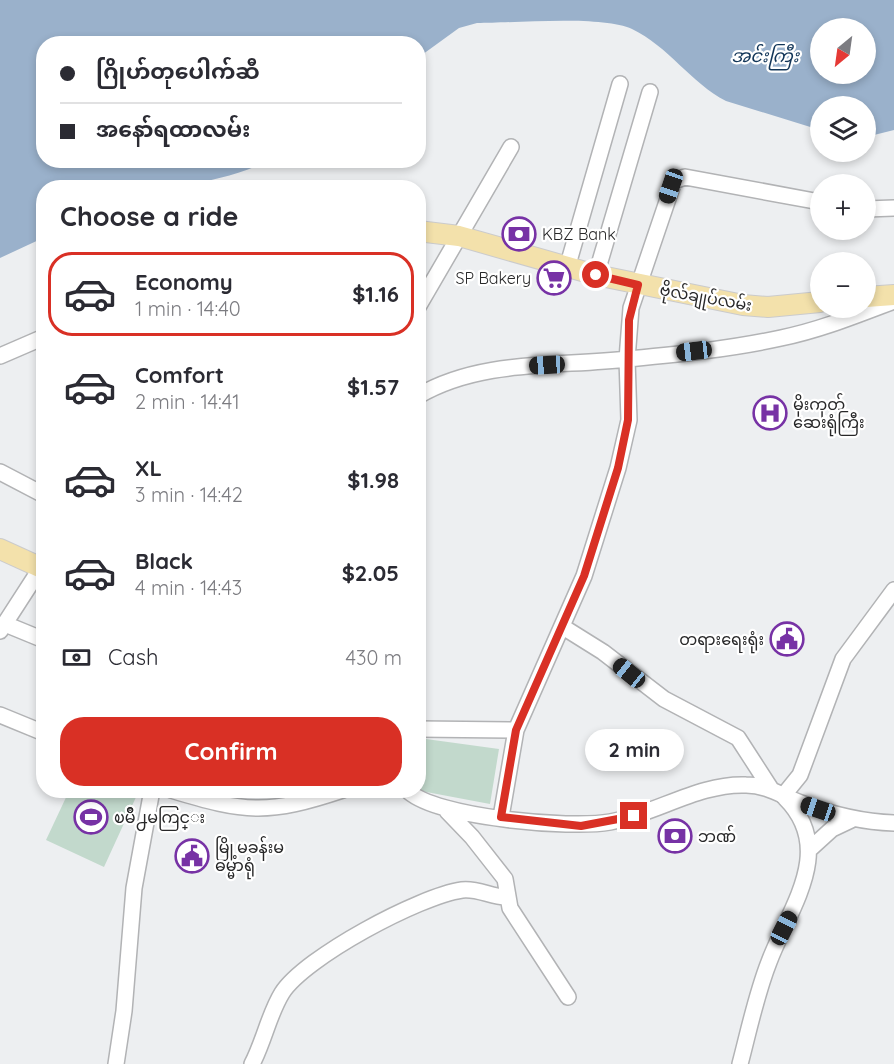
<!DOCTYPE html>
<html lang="en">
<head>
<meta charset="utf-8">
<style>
  body { margin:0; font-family:Quicksand,"Noto Sans Myanmar",sans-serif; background:#f2f2f3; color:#2b2b33; height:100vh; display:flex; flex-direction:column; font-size:22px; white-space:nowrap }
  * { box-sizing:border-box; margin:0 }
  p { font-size:20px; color:#7c7c81 }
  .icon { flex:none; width:33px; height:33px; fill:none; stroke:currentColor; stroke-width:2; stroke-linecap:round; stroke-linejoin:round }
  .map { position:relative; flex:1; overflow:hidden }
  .details { position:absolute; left:36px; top:180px; width:390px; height:618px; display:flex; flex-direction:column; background:#fff; border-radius:24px; box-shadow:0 3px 9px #0003 }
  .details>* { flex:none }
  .guide { position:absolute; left:36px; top:36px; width:390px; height:132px; border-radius:24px; box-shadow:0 3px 9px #0003; display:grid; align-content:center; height:132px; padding:0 24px; background:#fff }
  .needle { width:39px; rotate:209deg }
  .tools { position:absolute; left:810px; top:18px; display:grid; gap:12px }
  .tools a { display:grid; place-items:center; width:66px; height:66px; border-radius:50%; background:#fff; box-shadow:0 3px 9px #0003; font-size:30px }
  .end { position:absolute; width:27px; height:27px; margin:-14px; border:8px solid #d93025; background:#fff; box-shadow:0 0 0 3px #fff }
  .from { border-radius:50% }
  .bubble { position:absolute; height:42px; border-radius:21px; background:#fff; box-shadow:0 3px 9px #0003; font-size:20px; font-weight:700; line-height:42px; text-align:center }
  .car { position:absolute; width:18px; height:36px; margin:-18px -9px; border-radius:8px; box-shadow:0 0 4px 2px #0007; background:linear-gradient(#222 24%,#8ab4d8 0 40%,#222 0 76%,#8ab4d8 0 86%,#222 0) }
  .guide b { display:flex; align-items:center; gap:21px; height:57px; font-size:22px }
  .guide b+b { border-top:2px solid #e1e1e2 }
  .guide i { width:15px; height:15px; background:#2b2b33 }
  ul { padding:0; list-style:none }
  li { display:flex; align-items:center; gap:18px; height:84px; margin:0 12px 9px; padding:0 12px; border:3px solid transparent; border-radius:24px }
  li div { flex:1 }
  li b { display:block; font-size:22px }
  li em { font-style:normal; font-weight:700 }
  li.on { border-color:#d93025 }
  li>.icon { width:54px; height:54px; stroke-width:1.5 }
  h2 { padding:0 24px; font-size:27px; line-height:72px }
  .pay { display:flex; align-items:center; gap:15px; height:66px; padding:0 24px; font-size:22px }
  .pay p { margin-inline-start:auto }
  .cta { display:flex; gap:12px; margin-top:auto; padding:12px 24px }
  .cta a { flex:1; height:69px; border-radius:24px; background:#d93025; color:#fff; font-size:24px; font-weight:700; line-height:69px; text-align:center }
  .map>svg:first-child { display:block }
  .green { fill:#c2d9cc }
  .water { fill:#9ab1cb; fill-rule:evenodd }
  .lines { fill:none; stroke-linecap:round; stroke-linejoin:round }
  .minor-casing { stroke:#b2b3b5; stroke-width:18 }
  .major-casing { stroke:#cbcbcc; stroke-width:22 }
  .minor { stroke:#fff; stroke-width:15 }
  .major { stroke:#f3e1ab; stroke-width:20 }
  .route { stroke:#d93025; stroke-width:8 }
  .labels { text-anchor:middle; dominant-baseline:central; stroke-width:4.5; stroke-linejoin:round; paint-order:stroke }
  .poi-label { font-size:16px; fill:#282829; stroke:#fff; text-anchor:start }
  .street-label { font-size:16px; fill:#282829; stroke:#fff }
  .water-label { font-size:18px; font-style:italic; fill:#113558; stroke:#fff }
</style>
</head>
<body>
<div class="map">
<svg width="894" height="1064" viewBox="0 0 894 1064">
  <rect width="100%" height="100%" fill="#edeff1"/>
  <path class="green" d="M426,739L499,749L490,804L421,791Z
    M69,791H127L137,795L104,867L46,840Z"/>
  <path class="water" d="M0,0H894V130L866,137V106H820V130L726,101C691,83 668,46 632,29C602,15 514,23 477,23L459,28L419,57L418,44H44V160L268,161C197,195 119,188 44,188L43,238L0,258ZM820,28H866V74H820Z"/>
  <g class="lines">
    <g class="minor-casing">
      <path id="minor" d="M866,209L894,208
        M567,268L620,84
        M596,275L650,92
        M418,307L511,147
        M0,356L44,337
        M418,396C481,359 558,367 628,359C679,354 731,349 781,338C820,330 857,315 894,301
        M0,472L44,495
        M5,624L44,640
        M563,627L603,652L664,699L738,738L771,789
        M0,631L44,563
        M0,715L44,733
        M418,729L516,730
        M171,790C246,813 268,815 343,790
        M407,790C435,818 571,829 610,822C656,814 699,783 746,785C767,785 782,796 801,803C833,815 861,822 894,823
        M783,796L800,775L843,659L894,590
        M447,811L472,837L505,879L510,908L568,997
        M501,817L516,730L584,576L618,468L629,420L627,359L631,308L674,181L685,177L820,202
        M810,849L832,829L851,820
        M116,1064L124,1011L134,888L152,790
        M252,1064C264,1041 269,1014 282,993C305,957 420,896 462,890C478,888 491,897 506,897
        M740,1064C749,1030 756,995 769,962C789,908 837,850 785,798"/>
    </g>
    <g class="major-casing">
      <path id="major" d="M418,231L459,236L596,275L743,305L768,307L820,302
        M866,297L894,295
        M0,549L44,569"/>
    </g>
    <use href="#minor" class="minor"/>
    <use href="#major" class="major"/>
  </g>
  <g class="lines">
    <path class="route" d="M596,275L638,285L629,320L628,420L618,468L584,576L516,730L501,817L581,826L634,816"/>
  </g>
  <defs>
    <g id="bank-ring" transform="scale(1.725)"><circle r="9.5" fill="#fff" stroke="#7732a5" stroke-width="1.5"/><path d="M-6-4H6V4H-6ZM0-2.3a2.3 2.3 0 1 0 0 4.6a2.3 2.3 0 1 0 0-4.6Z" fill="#7732a5"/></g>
    <g id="supermarket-ring" transform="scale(1.725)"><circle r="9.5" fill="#fff" stroke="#7732a5" stroke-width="1.5"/><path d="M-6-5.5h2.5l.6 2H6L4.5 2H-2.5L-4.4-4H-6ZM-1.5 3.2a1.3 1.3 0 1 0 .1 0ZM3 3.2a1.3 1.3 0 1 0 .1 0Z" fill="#7732a5"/></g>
    <g id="hospital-ring" transform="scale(1.725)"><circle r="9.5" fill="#fff" stroke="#7732a5" stroke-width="1.5"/><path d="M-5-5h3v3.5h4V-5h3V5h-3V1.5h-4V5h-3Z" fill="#7732a5"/></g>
    <g id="civic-ring" transform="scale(1.725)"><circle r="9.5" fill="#fff" stroke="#7732a5" stroke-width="1.5"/><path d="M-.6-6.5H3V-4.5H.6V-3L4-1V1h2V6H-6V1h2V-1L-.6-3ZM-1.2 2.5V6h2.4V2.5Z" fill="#7732a5"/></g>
    <g id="stadium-ring" transform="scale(1.725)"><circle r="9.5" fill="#fff" stroke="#7732a5" stroke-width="1.5"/><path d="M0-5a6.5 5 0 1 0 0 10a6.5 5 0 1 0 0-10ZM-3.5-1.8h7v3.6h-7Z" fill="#7732a5"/></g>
  </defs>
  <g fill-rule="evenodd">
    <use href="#bank-ring" x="519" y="234"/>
    <use href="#supermarket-ring" x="554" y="278"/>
    <use href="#hospital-ring" x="770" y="413"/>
    <use href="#civic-ring" x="787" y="639"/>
    <use href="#stadium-ring" x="91" y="817"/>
    <use href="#bank-ring" x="675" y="836"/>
    <use href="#civic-ring" x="192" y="856"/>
  </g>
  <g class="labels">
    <g class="poi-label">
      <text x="542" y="234">KBZ Bank</text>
      <text x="531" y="278" text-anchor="end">SP Bakery</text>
      <text x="793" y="404">မိုးကုတ်‌<tspan x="793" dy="18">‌ဆေးရုံကြီး</tspan></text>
      <text x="764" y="639" text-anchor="end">တရားရေးရုံး</text>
      <text x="114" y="817">ၿမိဳ႕မကြင္း</text>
      <text x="698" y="836">ဘဏ်</text>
      <text x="215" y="847">မြို့မခန်းမ<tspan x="215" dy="18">ဓမ္မာရုံ</tspan></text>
    </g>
    <g class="street-label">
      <text transform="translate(706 297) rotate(10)">ဗိုလ်‌ချုပ်‌လမ်း</text>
    </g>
    <g class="water-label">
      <text x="765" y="55">အင်းကြီး</text>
    </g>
  </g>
</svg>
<div class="tools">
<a><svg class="needle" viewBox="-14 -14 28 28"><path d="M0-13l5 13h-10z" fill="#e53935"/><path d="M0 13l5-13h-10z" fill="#7c7c81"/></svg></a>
<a><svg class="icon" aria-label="layers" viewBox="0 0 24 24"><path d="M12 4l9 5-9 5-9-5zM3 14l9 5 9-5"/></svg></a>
<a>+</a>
<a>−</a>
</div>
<i class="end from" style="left:596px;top:275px"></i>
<i class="end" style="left:634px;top:816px"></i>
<div class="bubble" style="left:585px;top:729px;width:99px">2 min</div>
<i class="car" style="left:671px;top:186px;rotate:199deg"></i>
<i class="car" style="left:694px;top:351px;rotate:263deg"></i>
<i class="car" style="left:547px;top:365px;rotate:267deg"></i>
<i class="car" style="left:629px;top:673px;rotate:309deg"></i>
<i class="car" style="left:818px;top:809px;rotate:289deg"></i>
<i class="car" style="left:784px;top:928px;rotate:27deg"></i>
<div class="guide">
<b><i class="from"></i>ဂြိုဟ်တုပေါက်ဆီ</b>
<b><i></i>အ‌နော်‌ရထာလမ်း</b>
</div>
<section class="details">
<h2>Choose a ride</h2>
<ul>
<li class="on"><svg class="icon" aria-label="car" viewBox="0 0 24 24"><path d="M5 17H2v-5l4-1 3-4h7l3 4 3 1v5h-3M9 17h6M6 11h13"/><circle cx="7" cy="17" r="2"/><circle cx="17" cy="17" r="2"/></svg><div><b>Economy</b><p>1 min · 14:40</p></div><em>$1.16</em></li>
<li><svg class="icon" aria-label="car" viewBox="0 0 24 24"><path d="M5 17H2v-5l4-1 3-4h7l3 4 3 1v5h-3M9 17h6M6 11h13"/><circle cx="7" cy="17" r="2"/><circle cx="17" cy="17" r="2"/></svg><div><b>Comfort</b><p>2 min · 14:41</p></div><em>$1.57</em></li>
<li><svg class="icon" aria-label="car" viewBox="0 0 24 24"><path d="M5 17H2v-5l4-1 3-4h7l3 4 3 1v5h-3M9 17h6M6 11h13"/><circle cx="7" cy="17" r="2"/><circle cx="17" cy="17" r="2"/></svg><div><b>XL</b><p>3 min · 14:42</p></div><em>$1.98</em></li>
<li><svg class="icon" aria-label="car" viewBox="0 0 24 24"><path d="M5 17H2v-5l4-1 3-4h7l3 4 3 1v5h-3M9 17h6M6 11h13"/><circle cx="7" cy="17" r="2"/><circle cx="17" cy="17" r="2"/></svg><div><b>Black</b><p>4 min · 14:43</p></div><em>$2.05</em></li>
</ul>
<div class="pay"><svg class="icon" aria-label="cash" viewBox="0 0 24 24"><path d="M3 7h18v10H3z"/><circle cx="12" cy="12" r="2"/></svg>Cash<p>430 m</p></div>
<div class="cta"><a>Confirm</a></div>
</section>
</div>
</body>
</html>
